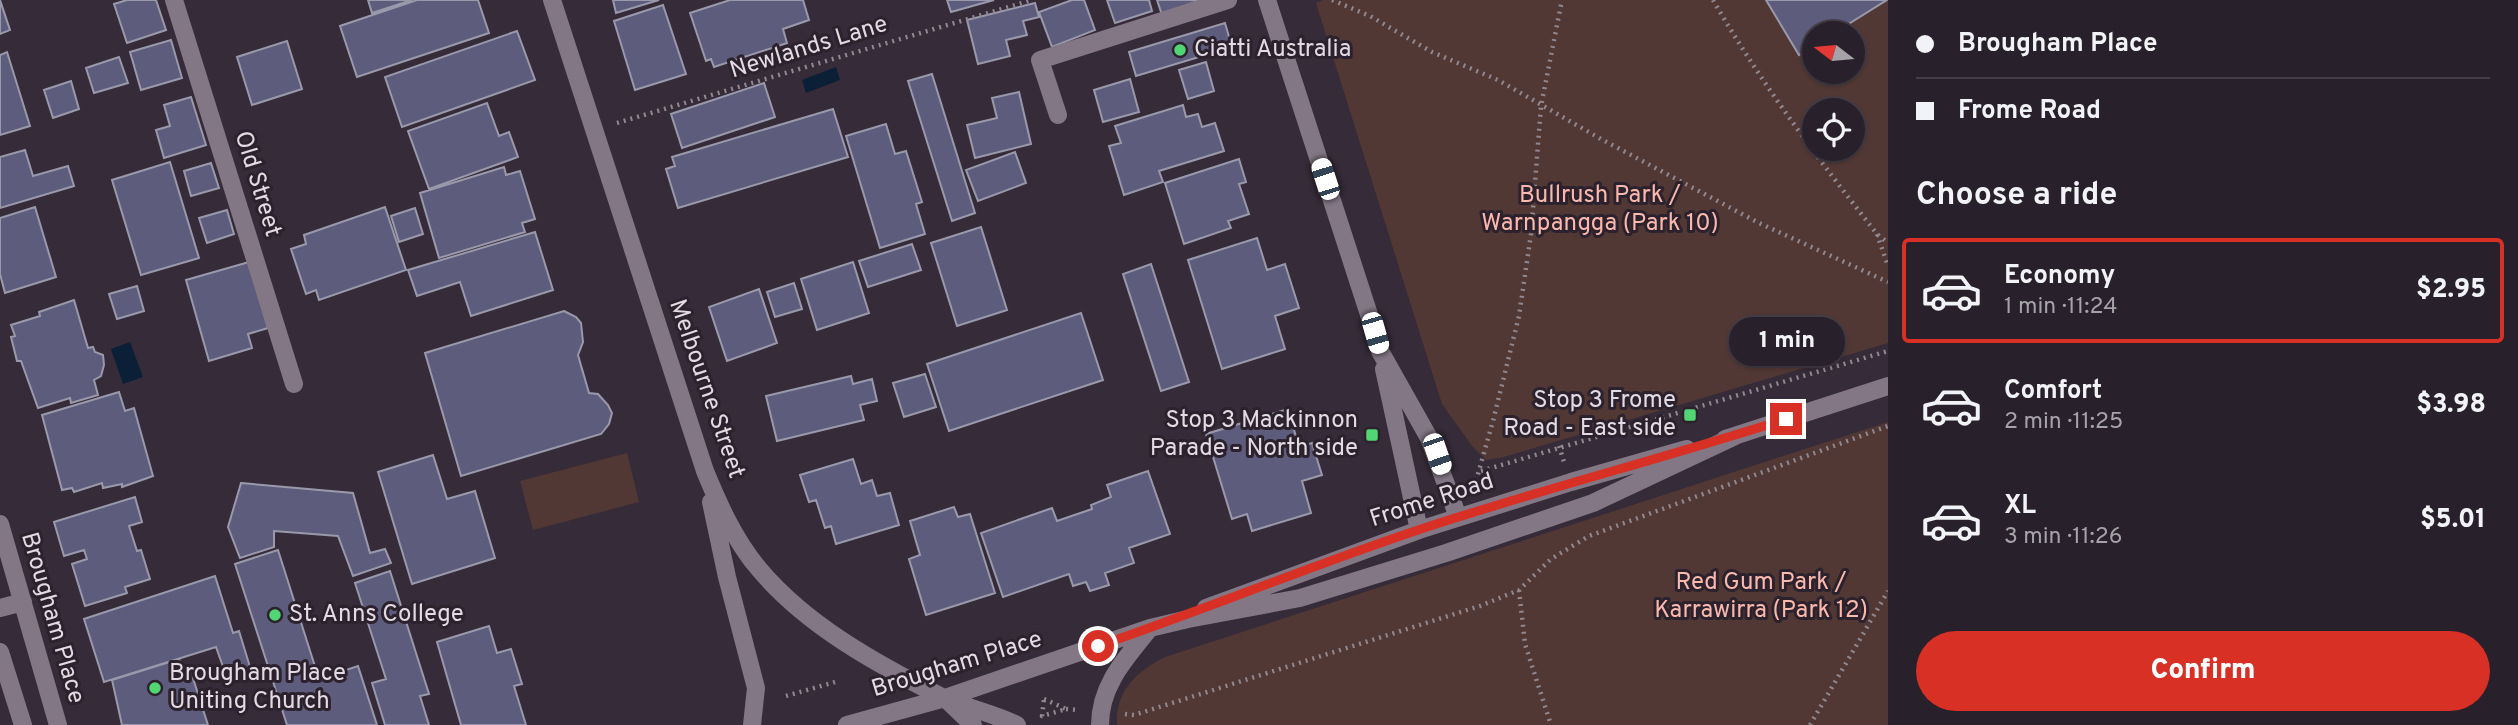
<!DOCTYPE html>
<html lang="en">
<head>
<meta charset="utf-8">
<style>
  body { margin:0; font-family:Overpass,sans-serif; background:#302832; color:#f1f3f6; height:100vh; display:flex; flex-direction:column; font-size:26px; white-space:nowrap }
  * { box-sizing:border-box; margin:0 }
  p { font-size:23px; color:#a5a3a8 }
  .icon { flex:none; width:38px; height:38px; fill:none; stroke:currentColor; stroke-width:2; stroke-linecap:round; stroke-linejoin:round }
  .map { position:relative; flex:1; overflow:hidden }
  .panel { display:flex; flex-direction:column; background:#28202a; width:630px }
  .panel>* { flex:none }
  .top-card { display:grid; align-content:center; height:154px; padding:0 28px; background:#28202a }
  .needle { width:46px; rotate:286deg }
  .fabs { position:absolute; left:1802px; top:21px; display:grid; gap:14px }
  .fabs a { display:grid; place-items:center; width:63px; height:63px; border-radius:50%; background:#28202a; box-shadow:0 2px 5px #0004,0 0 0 2px #443e47; font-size:35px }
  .end { position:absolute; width:32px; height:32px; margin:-16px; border:9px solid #d93025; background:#fff; box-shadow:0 0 0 4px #fff }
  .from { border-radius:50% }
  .bubble { position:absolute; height:49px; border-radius:24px; background:#28202a; box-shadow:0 2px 5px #0004,0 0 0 2px #443e47; font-size:23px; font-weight:800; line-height:49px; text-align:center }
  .car { position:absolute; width:21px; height:42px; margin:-21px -10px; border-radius:9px; box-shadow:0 0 5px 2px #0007; background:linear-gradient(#fff 24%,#345 0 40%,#fff 0 76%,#345 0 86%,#fff 0) }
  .top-card b { display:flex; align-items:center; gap:24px; height:66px; font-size:26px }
  .top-card b+b { border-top:2px solid #443e47 }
  .top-card i { width:18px; height:18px; background:#f1f3f6 }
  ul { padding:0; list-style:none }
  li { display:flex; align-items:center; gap:21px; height:105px; margin:0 14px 10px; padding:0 14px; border:4px solid transparent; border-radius:7px }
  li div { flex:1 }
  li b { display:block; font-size:26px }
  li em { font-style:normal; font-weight:800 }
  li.active { border-color:#d93025 }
  li>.icon { width:63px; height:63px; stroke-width:1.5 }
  h2 { padding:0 28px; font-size:32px; line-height:84px }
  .action { display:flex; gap:14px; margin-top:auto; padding:14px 28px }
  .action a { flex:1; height:80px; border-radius:42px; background:#d93025; color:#fff; font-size:28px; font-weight:800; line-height:80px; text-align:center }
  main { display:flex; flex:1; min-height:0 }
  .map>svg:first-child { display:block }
  .green { fill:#513834; fill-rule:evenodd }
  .water { fill:#0b2037 }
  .building { fill:#5d5c7c; stroke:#9999ab; stroke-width:2 }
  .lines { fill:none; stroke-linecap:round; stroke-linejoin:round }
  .path { stroke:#908791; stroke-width:4.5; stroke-dasharray:2 5; stroke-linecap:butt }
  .street { stroke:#837785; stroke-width:18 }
  .secondary { stroke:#837785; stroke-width:18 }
  .route { stroke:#d93025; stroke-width:9 }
  .poi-dot { fill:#52d673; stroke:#2c222d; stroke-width:2.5 }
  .labels { text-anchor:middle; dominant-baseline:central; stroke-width:6; stroke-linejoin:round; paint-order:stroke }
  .street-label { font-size:24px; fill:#e2dbe3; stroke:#2c222d }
  .poi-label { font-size:24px; fill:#e2dbe3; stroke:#2c222d; text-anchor:start }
  .park-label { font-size:24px; fill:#fcb8ac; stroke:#2c222d }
</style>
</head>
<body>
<main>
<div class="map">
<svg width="1888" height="725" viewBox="0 0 1888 725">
  <rect width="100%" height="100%" fill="#362b38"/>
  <path class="green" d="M1323,0H1888V343L1504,457L1486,460L1472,446L1442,404L1316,3ZM1815,33H1853V72H1815ZM1815,110H1853V149H1815Z
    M1888,422V725H1117C1115,691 1137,671 1165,657Z
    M627,453L639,502L533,530L520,481Z"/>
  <path class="water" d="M836,67L840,80L806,93L802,80Z
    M130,342L143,377L123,384L111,349Z"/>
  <path class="building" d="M0,0L10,30L0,34Z
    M127,0H156L166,30L127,43L114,4Z
    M368,0H412L372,13Z
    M417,0H478L489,33L357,77L340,26Z
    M613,0H659L616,13Z
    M730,0H803L809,20L783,29L787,43L714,67L711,59L706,61L690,13Z
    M947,0H994L951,12Z
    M1072,0H1084L1095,30L1052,47L1039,12Z
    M1107,0H1149L1152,11L1115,23Z
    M1157,0H1200L1162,15Z
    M1766,0H1887L1834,33H1815V45L1799,55Z
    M1035,3L1039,17L1023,21L1027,35L1006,40L1010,56L978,64L967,20Z
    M663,5L686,74L635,90L614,21Z
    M1225,23L1232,47L1136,76L1129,52Z
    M517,31L535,80L402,127L385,77Z
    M171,40L182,78L141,90L130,52Z
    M287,41L302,89L252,105L237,57Z
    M7,52L30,126L0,135V55Z
    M119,57L128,83L94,93L86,68Z
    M1206,62L1214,91L1188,99L1179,70Z
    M932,74L975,213L952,221L908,81Z
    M1130,79L1139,112L1103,122L1094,90Z
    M71,81L79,109L53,118L44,90Z
    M764,83L775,117L682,148L671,114Z
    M1019,92L1031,144L975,158L967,125L997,118L992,98Z
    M191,97L206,145L164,158L156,130L170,126L164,105Z
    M487,103L499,136L509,132L518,157L429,189L408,131Z
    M1183,105L1186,117L1198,114L1202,127L1215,123L1224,151L1159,171L1163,182L1124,195L1109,146L1121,143L1115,126Z
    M833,109L848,157L678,208L666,169L675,166L672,157Z
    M886,124L895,154L906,151L922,202L916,204L925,234L880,248L846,136Z
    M25,150L33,176L68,166L74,186L0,208V157Z
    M1015,152L1026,183L978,201L966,170Z
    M1239,159L1246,182L1239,184L1249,214L1228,221L1231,228L1184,244L1165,183Z
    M170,162L199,258L141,275L112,180Z
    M211,163L219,188L191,196L184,171Z
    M504,167L506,175L520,171L535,219L522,223L525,232L439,258L420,193Z
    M35,207L56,277L5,293L0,274V218Z
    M385,207L406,270L319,300L316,290L306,294L291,249L306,244L304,235Z
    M415,208L423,234L399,242L391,216Z
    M227,210L234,234L207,243L199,218Z
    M981,227L1007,310L957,326L931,243Z
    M535,232L553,290L471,316L460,282L417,296L408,270Z
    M1257,238L1267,270L1285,264L1299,308L1275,316L1285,349L1222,369L1188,260Z
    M912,244L921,270L868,287L859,261Z
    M249,262L268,328L248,334L252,348L209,361L186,280Z
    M853,262L869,313L817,330L801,279Z
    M1151,264L1189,382L1161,391L1123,274Z
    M794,283L802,309L775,317L767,292Z
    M137,286L144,311L117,319L109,294Z
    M759,289L777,343L727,361L709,307Z
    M74,300L88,348L93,347L95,352L103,355L104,365L101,376L94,380L98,395L71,403L70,398L38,408L21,361H17L11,337L15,336L11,325L40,316L39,312Z
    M564,311L576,317L581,323L583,342L578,355L589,393L598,394L608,405L612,413L609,424L601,434L461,476L425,353Z
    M1081,313L1103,380L949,431L927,364Z
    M925,374L936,407L904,417L893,383Z
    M851,376L853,384L872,379L877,401L860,405L864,420L777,441L766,396Z
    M119,392L125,411L134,408L153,476L122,487V484L103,488L102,483L74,492L72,488L62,490L42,415Z
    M1288,409L1299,447L1312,443L1322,475L1302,481L1311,513L1252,531L1247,514L1232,519L1206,434Z
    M433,455L447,499L475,491L495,558L412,584L378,472Z
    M853,459L861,484L872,480L877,496L890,493L899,525L836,544L831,526L825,528L816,500L809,502L800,475Z
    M1148,471L1170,534L1129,548L1134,563L1105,573L1109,585L1090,591L1086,582L1073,586L1069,574L1003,597L981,533L1052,508L1057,521L1092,509L1091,505L1111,497L1107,485Z
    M241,483L353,493L370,553L385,549L391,563L353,576L338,536L274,531V547L240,558L228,527Z
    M135,497L142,522L129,526L137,551L141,550L150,579L125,587L127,593L85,606L72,564L87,559L84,550L64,556L54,522Z
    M954,507L958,517L970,514L995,593L926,615L909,559L920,555L910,521Z
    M278,550L319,679L358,666L377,725H287L235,564Z
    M390,571L429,694L420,696L429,725H385L372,683L386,679L355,583Z
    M215,576L233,633L239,631L250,667L226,675L216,647L104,682L84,619Z
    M489,626L497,653L511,649L522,684L514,686L526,725H461L437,642Z
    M179,659L184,671L191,672L208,725H122L112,680Z"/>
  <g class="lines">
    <path class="path" d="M1332,0L1370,16L1432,52L1498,80L1601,139L1759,223L1888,282
      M1713,0C1761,83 1818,159 1877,234L1888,243
      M617,123L1032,0
      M1877,234L1888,266
      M1559,446L1564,462
      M1481,471L1888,351
      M1476,481L1493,421L1519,316L1531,234L1541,106L1562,0
      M1519,590L1525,644L1551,725
      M786,696L835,682
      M1044,699L1066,709L1042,716Z
      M1066,709L1078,710
      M1125,714L1134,715L1480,606L1519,590L1551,559L1589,536L1888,426
      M1810,725L1888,591"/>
    <path class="street" d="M174,0L294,384
      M1267,0L1375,333
      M1058,115L1040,60L1228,0
      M1380,351L1429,438L1458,517
      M1384,369L1419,530"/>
    <path class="secondary" d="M552,0L705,471C719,505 735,541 759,569C807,626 877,664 942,697C966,708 993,713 1017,725
      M1375,333L1380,351
      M1725,439L1888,386
      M711,502L727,577L756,688L752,725
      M0,524L58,725
      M0,608L23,602
      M1206,608L1419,530L1571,482L1687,449
      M0,652L23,725
      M948,701L973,725
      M847,725L945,698L1150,628L1188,619L1300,598L1446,553L1593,503L1735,436
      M1100,725C1100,685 1126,658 1150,628"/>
  </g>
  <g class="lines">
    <path class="route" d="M1098,646C1206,609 1313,565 1421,529C1542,489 1665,458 1786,419"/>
  </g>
  <g class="poi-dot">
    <circle cx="1180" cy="50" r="7"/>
    <rect x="1683" y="408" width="14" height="14" rx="3.5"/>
    <rect x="1365" y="428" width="14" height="14" rx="3.5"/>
    <circle cx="275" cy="615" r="7"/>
    <circle cx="155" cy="688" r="7"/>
  </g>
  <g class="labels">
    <g class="street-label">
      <text transform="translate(809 48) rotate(-17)">Newlands Lane</text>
      <text transform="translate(257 184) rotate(73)">Old Street</text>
      <text transform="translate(706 389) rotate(71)">Melbourne Street</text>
      <text transform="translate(1432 501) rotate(-18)">Frome Road</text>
      <text transform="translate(52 618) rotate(74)">Brougham Place</text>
      <text transform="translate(957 665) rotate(-17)">Brougham Place</text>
    </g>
    <g class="poi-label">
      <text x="1194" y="50">Ciatti Australia</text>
      <text x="1676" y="401" text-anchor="end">Stop 3 Frome<tspan x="1676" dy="28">Road - East side</tspan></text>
      <text x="1358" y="421" text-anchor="end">Stop 3 Mackinnon<tspan x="1358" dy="28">Parade - North side</tspan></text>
      <text x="289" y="615">St. Anns College</text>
      <text x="169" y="674">Brougham Place<tspan x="169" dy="28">Uniting Church</tspan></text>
    </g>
    <g class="park-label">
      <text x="1600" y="196">Bullrush Park /<tspan x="1600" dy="28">Warnpangga (Park 10)</tspan></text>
      <text x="1761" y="583">Red Gum Park /<tspan x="1761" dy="28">Karrawirra (Park 12)</tspan></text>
    </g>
  </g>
</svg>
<div class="fabs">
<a><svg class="needle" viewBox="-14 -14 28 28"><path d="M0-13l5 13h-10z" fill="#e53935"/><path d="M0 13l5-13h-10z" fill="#a5a3a8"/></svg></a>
<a><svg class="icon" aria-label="locate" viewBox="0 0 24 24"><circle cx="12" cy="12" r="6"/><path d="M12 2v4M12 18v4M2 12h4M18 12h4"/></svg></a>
</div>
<i class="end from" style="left:1098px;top:646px"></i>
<i class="end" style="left:1786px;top:419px"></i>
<div class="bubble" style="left:1729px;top:317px;width:116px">1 min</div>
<i class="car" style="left:1325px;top:179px;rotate:342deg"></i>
<i class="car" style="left:1375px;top:333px;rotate:164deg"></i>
<i class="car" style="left:1437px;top:454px;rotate:161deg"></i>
</div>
<section class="panel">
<div class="top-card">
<b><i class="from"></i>Brougham Place</b>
<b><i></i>Frome Road</b>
</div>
<h2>Choose a ride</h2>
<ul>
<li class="active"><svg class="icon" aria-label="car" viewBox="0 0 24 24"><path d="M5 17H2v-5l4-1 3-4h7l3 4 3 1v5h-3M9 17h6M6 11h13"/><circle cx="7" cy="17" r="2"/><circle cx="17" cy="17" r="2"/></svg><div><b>Economy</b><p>1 min · 11:24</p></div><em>$2.95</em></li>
<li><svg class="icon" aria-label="car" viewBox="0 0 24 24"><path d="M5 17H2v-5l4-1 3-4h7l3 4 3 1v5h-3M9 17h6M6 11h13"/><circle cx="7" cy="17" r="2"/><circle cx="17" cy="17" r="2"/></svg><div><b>Comfort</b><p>2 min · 11:25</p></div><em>$3.98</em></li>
<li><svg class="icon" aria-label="car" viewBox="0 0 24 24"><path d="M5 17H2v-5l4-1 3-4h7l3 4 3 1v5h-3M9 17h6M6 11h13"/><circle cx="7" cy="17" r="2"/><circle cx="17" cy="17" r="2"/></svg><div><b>XL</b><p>3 min · 11:26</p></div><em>$5.01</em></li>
</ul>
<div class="action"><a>Confirm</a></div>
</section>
</main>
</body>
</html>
